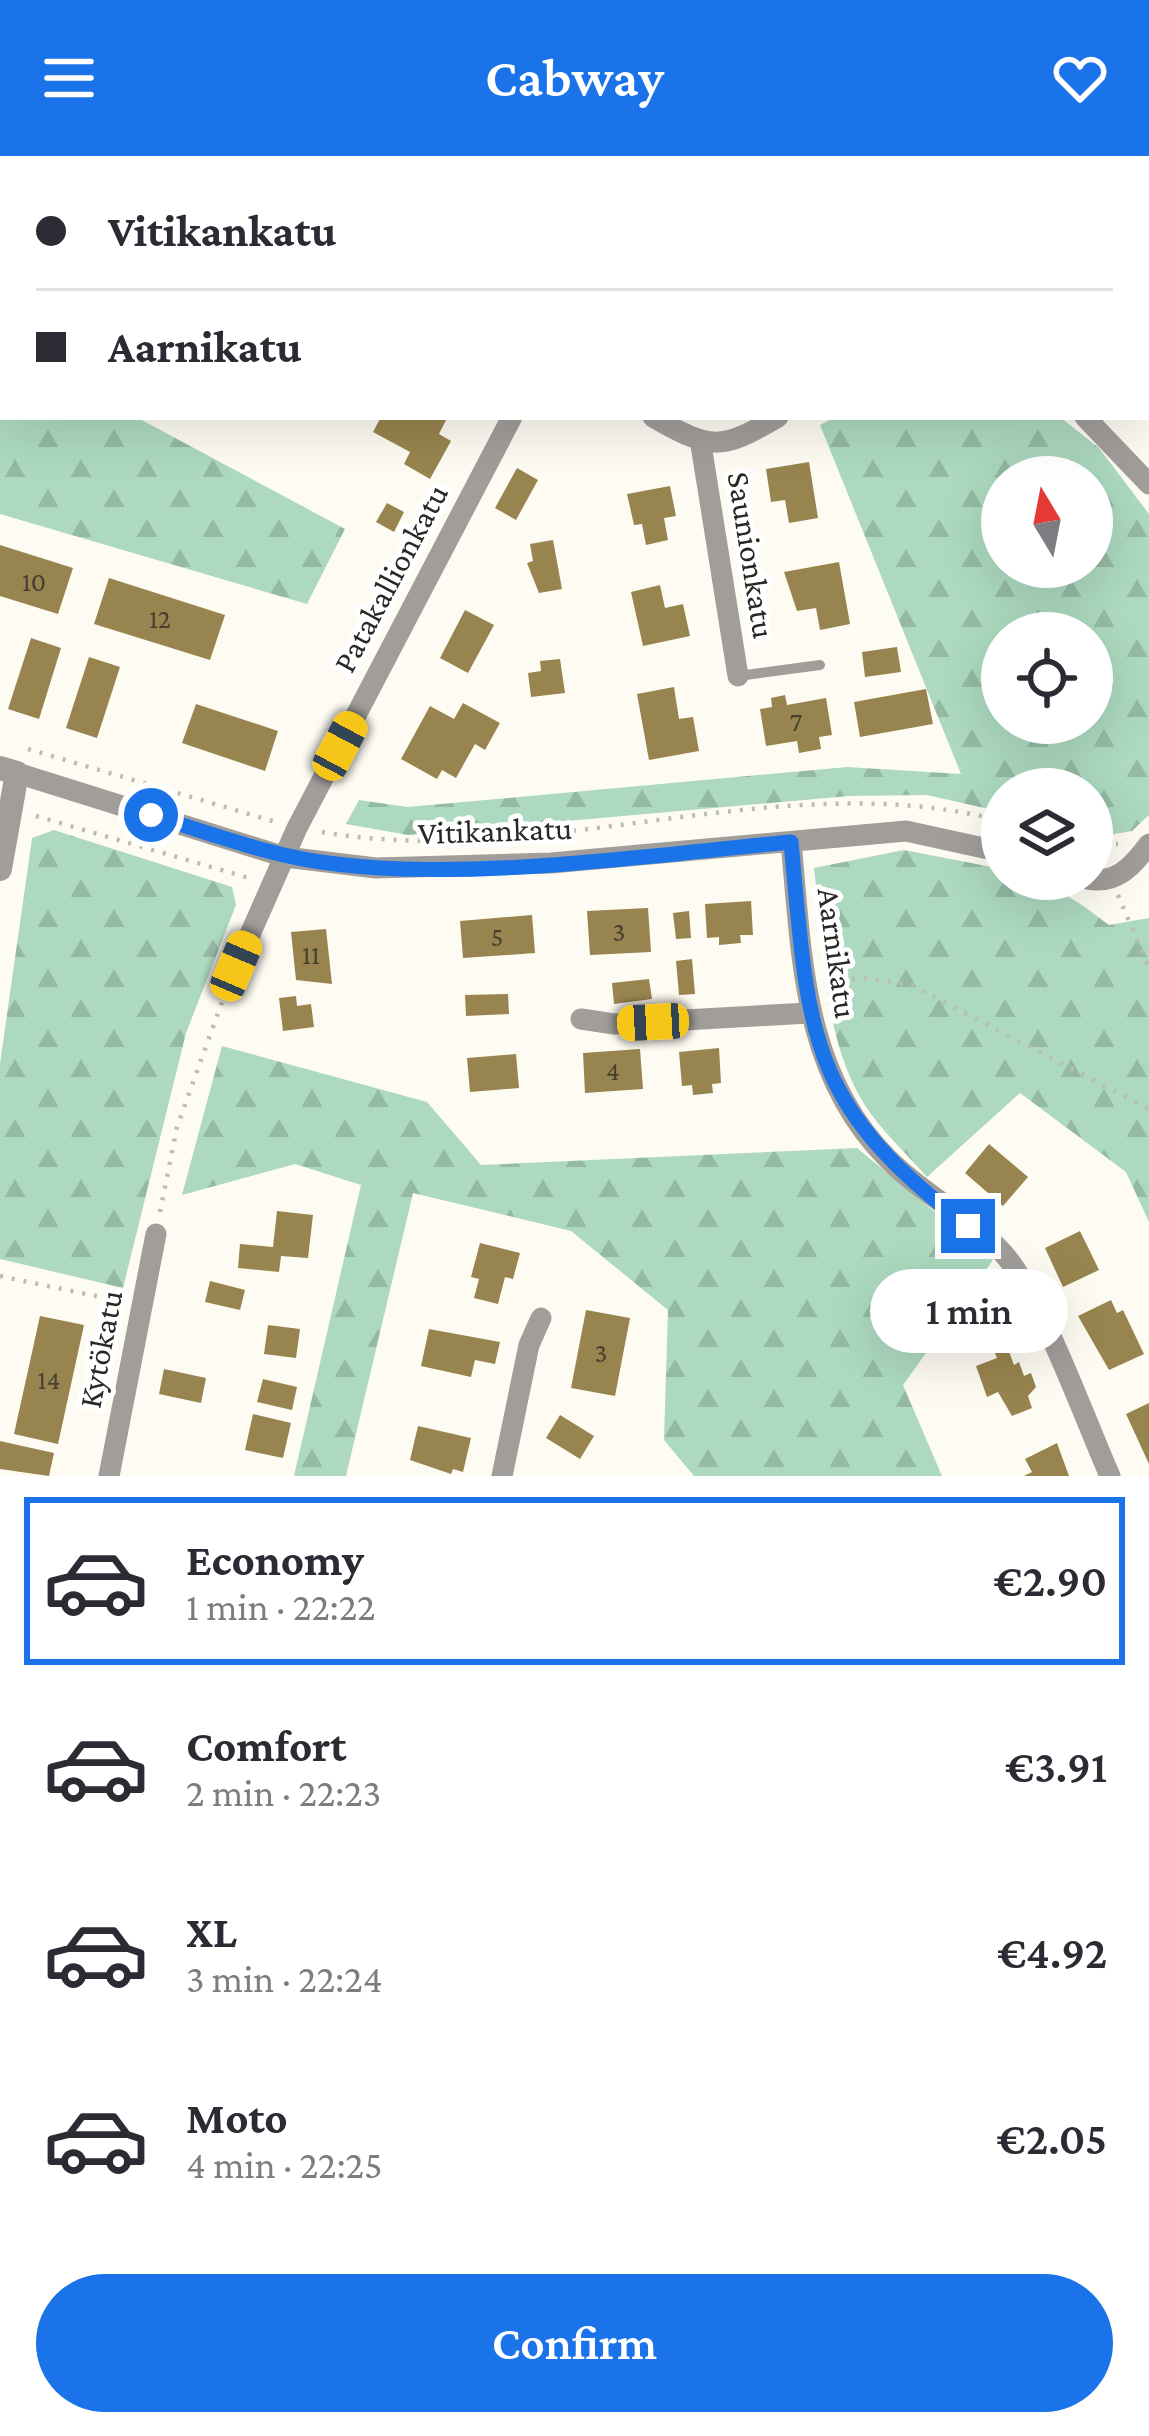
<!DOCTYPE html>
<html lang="en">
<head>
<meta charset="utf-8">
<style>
  body { margin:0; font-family:"Crimson Pro",serif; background:#f2f2f3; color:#2b2b33; height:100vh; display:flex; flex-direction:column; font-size:45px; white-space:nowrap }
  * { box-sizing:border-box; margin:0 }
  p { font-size:39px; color:#7c7c81 }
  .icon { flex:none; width:66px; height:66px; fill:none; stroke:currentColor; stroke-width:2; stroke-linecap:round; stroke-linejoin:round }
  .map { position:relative; height:1320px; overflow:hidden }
  .panel { display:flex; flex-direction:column; background:#fff; flex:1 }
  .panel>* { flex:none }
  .top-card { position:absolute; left:0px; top:0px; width:1149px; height:264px; box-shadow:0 12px 48px #0002; display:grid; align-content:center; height:264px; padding:0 36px; background:#fff }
  .needle { width:78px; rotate:350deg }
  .tools { position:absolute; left:981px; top:300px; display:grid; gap:24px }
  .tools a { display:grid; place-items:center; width:132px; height:132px; border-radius:50%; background:#fff; box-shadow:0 12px 48px #0002; font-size:60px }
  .end { position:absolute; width:54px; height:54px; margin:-27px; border:15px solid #1a73e8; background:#fff; box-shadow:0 0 0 6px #fff }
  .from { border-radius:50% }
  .bubble { position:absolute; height:84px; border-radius:42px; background:#fff; box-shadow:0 12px 48px #0002; font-size:39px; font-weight:600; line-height:84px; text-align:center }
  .car { position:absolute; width:36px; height:72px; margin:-36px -18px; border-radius:15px; box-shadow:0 0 9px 3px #0007; background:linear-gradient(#f5c518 24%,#345 0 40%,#f5c518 0 76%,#345 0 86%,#f5c518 0) }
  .top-card b { display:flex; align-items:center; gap:42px; height:114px; font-size:45px }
  .top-card b+b { border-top:3px solid #e1e1e2 }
  .top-card i { width:30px; height:30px; background:#2b2b33 }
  ul { padding:21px 0 0; list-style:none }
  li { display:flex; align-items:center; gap:36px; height:168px; margin:0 24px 18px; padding:0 12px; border:6px solid transparent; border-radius:0px }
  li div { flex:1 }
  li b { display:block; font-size:45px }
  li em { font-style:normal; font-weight:600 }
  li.selected { border-color:#1a73e8 }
  li>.icon { width:108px; height:108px; stroke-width:1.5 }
  .primary-button { display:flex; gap:24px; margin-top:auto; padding:24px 36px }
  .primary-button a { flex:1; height:138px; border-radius:72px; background:#1a73e8; color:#fff; font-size:48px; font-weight:600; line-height:138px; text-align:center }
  header { display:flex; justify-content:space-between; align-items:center; height:156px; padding:0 36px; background:#1a73e8; color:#fff; font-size:54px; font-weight:600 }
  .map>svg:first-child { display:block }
  .forest { fill:url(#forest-firs); fill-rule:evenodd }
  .building { fill:#98844e }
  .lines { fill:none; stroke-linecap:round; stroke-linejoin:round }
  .path { stroke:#bdbbb5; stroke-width:4.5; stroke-dasharray:3 9; stroke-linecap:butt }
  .service { stroke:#a09d9b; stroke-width:10 }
  .minor { stroke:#a09d9b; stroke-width:21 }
  .tertiary { stroke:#a09d9b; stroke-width:24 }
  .route { stroke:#1a73e8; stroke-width:15 }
  .labels { text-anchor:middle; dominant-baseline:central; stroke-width:10; stroke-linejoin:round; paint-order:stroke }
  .number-label { font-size:27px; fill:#453f2f }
  .street-label { font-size:33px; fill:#292825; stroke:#fff }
</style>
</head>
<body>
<header><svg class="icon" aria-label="menu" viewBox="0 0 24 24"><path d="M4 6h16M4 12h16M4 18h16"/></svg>Cabway<svg class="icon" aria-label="heart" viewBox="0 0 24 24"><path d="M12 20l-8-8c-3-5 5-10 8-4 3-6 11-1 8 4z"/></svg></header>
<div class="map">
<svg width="1149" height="1320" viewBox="0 0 1149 1320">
  <defs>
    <pattern id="forest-firs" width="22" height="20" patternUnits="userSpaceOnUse" patternTransform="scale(3)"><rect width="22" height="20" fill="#acd9bf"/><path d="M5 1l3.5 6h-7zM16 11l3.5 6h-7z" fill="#94baa4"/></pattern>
  </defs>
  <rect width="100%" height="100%" fill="#fefbf3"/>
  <path class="forest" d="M0,189L3,261H136L345,373L307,448L0,358Z
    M835,261H1060L1099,292L1149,358V659L1132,675L1092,682V633H1002V656L927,639L849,640L408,679L346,668L359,644L408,651L847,611L961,618L820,269ZM1002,321H1092V411H1002ZM1092,477V567H1002V477Z
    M54,674L232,731L236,749L186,877L123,1132L0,1103V908L32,682Z
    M904,694L1002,713V723C1047,723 1074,742 1109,769L1149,762V1066L1126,1016L1020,937L927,1021C909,1000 887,980 871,958C822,891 824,791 814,712Z
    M222,890L427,946L481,1009L857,992L993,1104L903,1229L942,1320H694L664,1284L668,1154L571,1075L413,1037L346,1320H294L361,1029L295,1008L182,1039Z"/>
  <path class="building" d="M381,261L446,264L439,278L451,285L430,323L404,308L410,296L373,276Z
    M809,306L818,362L789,367L785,344L771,346L766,313Z
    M517,312L538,324L516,364L495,352Z
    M670,330L676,360L664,362L668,384L646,389L642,368L634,369L627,338Z
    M387,347L404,356L394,376L376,366Z
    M553,384L562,433L539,437L527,407L533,405L530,388Z
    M0,389L73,412L58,458L0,440Z
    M839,406L850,468L820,474L816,452L797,455L784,416Z
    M109,422L225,459L210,504L94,468Z
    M660,429L665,452L683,448L690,480L643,490L631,436Z
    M465,454L494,469L468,517L440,502Z
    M31,482L61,492L39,563L8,553Z
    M897,491L901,516L865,521L862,496Z
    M89,501L120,511L97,582L66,572Z
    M560,503L565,537L531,541L528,517L541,515L540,505Z
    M674,531L679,563L693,561L699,595L649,604L637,538Z
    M926,533L933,568L860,581L854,546Z
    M785,539L787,549L826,542L832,579L819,581L821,593L799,597L797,585L766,590L760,553L772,551L771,542Z
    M463,547L500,567L485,594L475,588L456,622L442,614L437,623L401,603L430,550L454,563Z
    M196,548L278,575L265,615L182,587Z
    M751,745L753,779H740L741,787L719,789V781L707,782L705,748Z
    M648,752L651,796L590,799L587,755Z
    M689,755L691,782L676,783L673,757Z
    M532,759L535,797L463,802L460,765Z
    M326,773L332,828L296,824L291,776Z
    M692,803L695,838L679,839L676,805Z
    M649,823L652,843L614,848L612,827Z
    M508,838L509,858L466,860L465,839Z
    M296,840L297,850L311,848L314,871L283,875L279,842Z
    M719,892L721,927L712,928L713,937L693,939L692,929L682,930L679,896Z
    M640,893L643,933L585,937L583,897Z
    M516,898L519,932L470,936L467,902Z
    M989,988L1028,1021L1003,1050L965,1017Z
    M277,1055L313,1059L308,1102L281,1100L279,1116L238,1112L240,1088L273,1091Z
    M1080,1075L1099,1114L1063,1131L1045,1092Z
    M480,1087L520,1097L513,1123L505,1121L498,1148L474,1142L479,1123L471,1121Z
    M210,1125L245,1134L240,1154L205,1146Z
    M1111,1144L1117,1157L1123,1154L1144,1198L1109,1214L1078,1160Z
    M586,1154L630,1162L615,1240L571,1232Z
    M40,1160L84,1169L58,1288L14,1278Z
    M268,1169L300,1173L296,1202L264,1198Z
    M429,1173L500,1186L495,1208L475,1204L471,1221L421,1210Z
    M1005,1185L1014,1209L1019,1206L1024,1220L1031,1217L1036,1231L1028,1240L1032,1252L1012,1260L998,1236L987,1241L976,1210L997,1202L992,1190Z
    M164,1213L206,1222L201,1247L159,1238Z
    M263,1223L297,1231L292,1254L257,1246Z
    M1149,1247V1308L1126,1258Z
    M253,1258L291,1267L283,1302L245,1294Z
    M560,1259L594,1280L580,1303L546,1282Z
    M418,1270L471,1282L463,1316L453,1313L451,1318L410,1304Z
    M0,1285L54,1297L49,1320L0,1313Z
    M1057,1287L1069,1320H1024L1032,1316L1025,1303Z"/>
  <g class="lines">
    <path class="path" d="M28,593L276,666
      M36,660L249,722
      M322,676C547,715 780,607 1002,665
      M1092,689L1118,688
      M1118,739L1149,812
      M828,826L862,822L909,828L1149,953
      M160,1056L177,971L227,832
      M0,1120L124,1146"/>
    <path class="service" d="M738,520L820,509"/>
    <path class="minor" d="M107,0L109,3
      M525,0L531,3
      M648,3L650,0
      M1146,124L1149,122
      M653,261C711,294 720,295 778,261
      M1085,261L1149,328
      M701,289L738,520
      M17,617L285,701L376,712L551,707L906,675L1002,696
      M791,686C802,800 802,917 888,1003C922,1038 970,1061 1002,1096C1040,1137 1085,1264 1110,1320
      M1087,723C1116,729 1133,710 1149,688
      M236,810L297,672L512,261
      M581,863L614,868L808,857
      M109,1320L156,1078
      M502,1320L529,1189L541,1162"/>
    <path class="tertiary" d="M0,612L17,617L0,713"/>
  </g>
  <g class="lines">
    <path class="route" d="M151,659C212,678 272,701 336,708C474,725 651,699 791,686C809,877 805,947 968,1070"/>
  </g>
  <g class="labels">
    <g class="number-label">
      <text x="34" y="426">10</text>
      <text x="160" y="463">12</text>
      <text x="796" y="566">7</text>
      <text x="619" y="776">3</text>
      <text x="497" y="781">5</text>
      <text x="311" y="799">11</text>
      <text x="613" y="915">4</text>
      <text x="601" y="1197">3</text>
      <text x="49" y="1224">14</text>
    </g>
    <g class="street-label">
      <text transform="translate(752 399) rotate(81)">Saunionkatu</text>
      <text transform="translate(390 422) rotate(-62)">Patakallionkatu</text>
      <text transform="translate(495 674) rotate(-2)">Vitikankatu</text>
      <text transform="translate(838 797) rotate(82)">Aarnikatu</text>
      <text transform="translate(100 1193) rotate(-79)">Kytökatu</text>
    </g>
  </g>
</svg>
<div class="tools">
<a><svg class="needle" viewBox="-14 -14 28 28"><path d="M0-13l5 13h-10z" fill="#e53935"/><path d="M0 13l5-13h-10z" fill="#7c7c81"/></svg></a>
<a><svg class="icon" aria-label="locate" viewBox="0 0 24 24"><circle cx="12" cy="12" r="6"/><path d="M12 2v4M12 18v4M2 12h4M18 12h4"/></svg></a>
<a><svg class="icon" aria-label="layers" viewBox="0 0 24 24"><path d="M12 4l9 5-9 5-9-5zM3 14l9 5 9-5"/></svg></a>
</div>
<i class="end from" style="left:151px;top:659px"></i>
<i class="end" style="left:968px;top:1070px"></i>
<div class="bubble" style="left:870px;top:1113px;width:198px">1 min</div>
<i class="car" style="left:340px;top:590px;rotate:28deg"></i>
<i class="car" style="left:236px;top:810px;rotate:23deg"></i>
<i class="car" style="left:653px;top:866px;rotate:267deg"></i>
<div class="top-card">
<b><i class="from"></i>Vitikankatu</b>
<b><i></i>Aarnikatu</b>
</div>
</div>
<section class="panel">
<ul>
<li class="selected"><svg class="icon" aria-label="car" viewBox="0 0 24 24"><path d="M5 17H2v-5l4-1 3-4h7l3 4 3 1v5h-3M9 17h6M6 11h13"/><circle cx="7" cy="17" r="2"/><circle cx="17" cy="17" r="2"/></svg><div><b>Economy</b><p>1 min · 22:22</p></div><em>€2.90</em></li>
<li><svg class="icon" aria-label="car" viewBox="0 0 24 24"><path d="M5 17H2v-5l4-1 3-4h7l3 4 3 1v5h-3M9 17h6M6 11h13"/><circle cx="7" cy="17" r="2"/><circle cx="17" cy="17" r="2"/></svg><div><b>Comfort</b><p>2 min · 22:23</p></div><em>€3.91</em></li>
<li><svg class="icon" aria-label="car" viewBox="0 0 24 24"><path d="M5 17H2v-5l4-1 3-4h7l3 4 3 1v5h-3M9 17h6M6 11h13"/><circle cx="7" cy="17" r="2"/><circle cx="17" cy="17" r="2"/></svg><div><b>XL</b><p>3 min · 22:24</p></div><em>€4.92</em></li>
<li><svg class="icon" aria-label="car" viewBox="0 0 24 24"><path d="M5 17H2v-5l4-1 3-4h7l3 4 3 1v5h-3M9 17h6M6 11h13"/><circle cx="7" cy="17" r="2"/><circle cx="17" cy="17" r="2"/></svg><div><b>Moto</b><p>4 min · 22:25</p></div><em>€2.05</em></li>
</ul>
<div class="primary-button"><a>Confirm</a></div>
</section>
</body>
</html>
